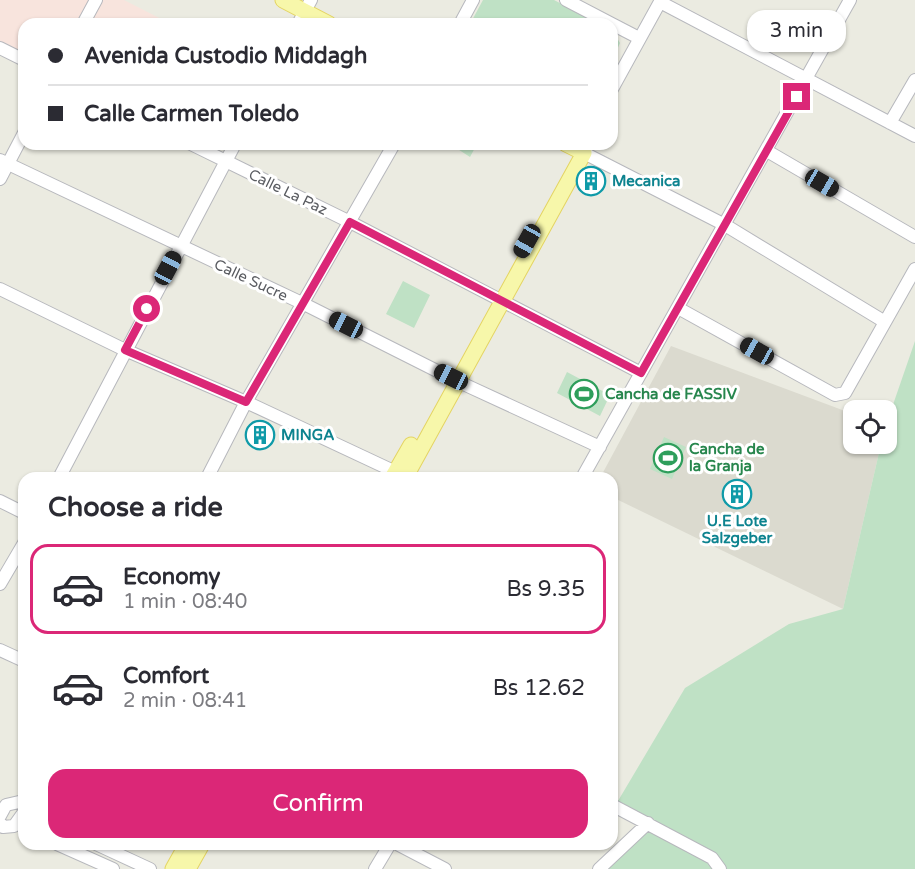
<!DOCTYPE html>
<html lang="en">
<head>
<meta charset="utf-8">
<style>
  body { margin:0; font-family:"Varela Round",sans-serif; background:#f2f2f3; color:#2b2b33; height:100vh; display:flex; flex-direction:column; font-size:22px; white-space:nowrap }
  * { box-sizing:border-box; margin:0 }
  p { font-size:20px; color:#7c7c81 }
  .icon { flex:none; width:33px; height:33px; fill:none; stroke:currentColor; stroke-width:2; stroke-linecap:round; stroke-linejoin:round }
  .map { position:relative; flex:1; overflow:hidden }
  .side { position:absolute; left:18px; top:472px; width:600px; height:378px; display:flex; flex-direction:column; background:#fff; border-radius:18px; box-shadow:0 2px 4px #0004 }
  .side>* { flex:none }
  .guide { position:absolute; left:18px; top:18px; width:600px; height:132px; border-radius:18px; box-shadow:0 2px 4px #0004; display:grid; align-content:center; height:132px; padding:0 30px; background:#fff }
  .fabs { position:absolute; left:843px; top:400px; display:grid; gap:12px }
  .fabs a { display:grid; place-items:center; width:54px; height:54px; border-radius:12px; background:#fff; box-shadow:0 2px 4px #0004; font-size:30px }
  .end { position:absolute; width:27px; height:27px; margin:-14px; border:8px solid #db2777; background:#fff; box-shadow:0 0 0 3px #fff }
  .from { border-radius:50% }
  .bubble { position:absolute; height:42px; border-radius:18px; background:#fff; box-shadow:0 2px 4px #0004; font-size:20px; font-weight:600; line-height:42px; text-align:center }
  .car { position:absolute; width:18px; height:36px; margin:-18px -9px; border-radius:8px; box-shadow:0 0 4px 2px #0007; background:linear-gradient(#222 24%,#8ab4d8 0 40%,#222 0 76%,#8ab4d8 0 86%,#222 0) }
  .guide b { display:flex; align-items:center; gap:21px; height:57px; font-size:22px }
  .guide b+b { border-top:2px solid #e1e1e2 }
  .guide i { width:15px; height:15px; background:#2b2b33 }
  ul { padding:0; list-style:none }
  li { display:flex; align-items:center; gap:18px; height:90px; margin:0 12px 9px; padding:0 18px; border:3px solid transparent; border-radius:18px }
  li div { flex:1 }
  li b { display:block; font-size:22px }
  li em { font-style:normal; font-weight:600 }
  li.active { border-color:#db2777 }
  li>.icon { width:54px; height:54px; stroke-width:1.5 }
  h2 { padding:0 30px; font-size:27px; line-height:72px }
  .button { display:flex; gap:12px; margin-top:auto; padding:12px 30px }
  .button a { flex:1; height:69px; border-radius:18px; background:#db2777; color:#fff; font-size:24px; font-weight:600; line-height:69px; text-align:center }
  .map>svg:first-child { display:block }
  .education { fill:#dbdacf }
  .medical { fill:#f8e4dd }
  .green { fill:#bfe1c5 }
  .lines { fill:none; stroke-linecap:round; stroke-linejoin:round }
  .minor-casing { stroke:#b7b8bd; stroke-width:14 }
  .major-casing { stroke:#e4d462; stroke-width:17 }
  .minor { stroke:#fff; stroke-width:12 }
  .major { stroke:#f7f7aa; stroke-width:15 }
  .route { stroke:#db2777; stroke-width:8 }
  .labels { text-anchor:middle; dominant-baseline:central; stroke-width:6; stroke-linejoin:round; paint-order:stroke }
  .culture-label { font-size:15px; font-weight:bold; fill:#0d838f; stroke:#fff; text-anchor:start }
  .street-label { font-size:15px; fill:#5a5c61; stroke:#fff }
  .leisure-label { font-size:15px; font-weight:bold; fill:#27864d; stroke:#fff; text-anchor:start }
</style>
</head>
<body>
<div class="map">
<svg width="915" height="869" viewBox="0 0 915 869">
  <rect width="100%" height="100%" fill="#ebebe1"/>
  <path class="education" d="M671,346L853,414L854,444H881L843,609L612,497V478H600Z"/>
  <path class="medical" d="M0,0H89L94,3L83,24H24V54L0,42Z
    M102,0H124L171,24H90Z"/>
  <path class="green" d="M483,0H554L600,24H470Z
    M612,30L620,43L612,61Z
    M454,144H477L470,157L453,146Z
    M403,281L430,295L414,328L386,314Z
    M915,341V869H599L648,823L615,806L685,688L789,624L843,609L881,444H886L887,422Z
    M567,372L610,395L600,416L557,393Z
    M664,437L686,447L672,479L650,469Z"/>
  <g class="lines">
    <g class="minor-casing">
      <path id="minor" d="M566,0L612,24
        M660,2L915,136
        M83,24L96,0
        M298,24L311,0
        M460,24L473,0
        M612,24L639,38
        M0,48L24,60
        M612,89L661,0
        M890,123L915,80
        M191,144L350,222L641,373
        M585,144L584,153L725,225L885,322
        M767,151L915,237
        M0,160L304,304L459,382L600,447
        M0,179L24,133
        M0,289L125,350L246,402L402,475
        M678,308L835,395L845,393L915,269
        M59,478L235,144
        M207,478L246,402L394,144
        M582,478L850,0
        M0,501L24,513
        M0,584L24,543
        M0,650L24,661
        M612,805L712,858L720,869
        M0,816L6,805L19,802
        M0,823L3,827L14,826L24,812
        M57,844L113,869
        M96,844L150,869
        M397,844L445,869
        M375,869L390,844
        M599,869L648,823"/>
    </g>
    <g class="major-casing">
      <path id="major" d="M283,0L329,24
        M392,478L411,445
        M405,478L584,153L566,144
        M173,869L187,844
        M188,869L202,844"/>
    </g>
    <use href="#minor" class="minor"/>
    <use href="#major" class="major"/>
  </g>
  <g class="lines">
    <path class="route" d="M147,309L125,350L246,402L350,222L641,373L797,97"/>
  </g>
  <defs>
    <g id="building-ring" transform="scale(1.5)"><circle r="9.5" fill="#fff" stroke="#0f9aa8" stroke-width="1.5"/><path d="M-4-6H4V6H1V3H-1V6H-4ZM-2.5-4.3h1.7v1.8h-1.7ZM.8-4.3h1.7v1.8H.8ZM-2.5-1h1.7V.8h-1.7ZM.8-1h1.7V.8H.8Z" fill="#0f9aa8"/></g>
    <g id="stadium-ring" transform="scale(1.5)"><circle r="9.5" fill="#fff" stroke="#2e9e5b" stroke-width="1.5"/><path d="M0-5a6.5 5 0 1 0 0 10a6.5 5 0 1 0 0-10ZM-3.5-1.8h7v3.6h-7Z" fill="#2e9e5b"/></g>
  </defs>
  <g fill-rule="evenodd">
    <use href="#building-ring" x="591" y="181"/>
    <use href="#stadium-ring" x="584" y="394"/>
    <use href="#building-ring" x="260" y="435"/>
    <use href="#stadium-ring" x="668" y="458"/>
    <use href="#building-ring" x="737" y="494"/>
  </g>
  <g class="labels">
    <g class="culture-label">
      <text x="612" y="181">Mecanica</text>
      <text x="281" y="435">MINGA</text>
      <text x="737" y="521" text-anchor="middle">U.E Lote<tspan x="737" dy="17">Salzgeber</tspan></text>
    </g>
    <g class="street-label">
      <text transform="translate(288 192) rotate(26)">Calle La Paz</text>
      <text transform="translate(251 280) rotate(25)">Calle Sucre</text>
    </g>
    <g class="leisure-label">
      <text x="605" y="394">Cancha de FASSIV</text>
      <text x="689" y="449">Cancha de<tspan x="689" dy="17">la Granja</tspan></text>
    </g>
  </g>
</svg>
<div class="fabs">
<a><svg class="icon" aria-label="locate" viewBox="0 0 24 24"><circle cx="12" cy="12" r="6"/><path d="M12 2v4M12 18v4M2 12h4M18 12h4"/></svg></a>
</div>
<i class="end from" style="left:147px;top:309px"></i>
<i class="end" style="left:797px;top:97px"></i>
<div class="bubble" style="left:747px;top:10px;width:99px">3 min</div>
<i class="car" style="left:822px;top:183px;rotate:120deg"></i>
<i class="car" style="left:527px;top:241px;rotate:209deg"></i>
<i class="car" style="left:168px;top:268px;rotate:28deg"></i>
<i class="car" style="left:346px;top:325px;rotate:297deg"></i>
<i class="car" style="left:757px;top:351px;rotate:299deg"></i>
<i class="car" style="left:451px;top:377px;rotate:296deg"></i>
<div class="guide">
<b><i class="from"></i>Avenida Custodio Middagh</b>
<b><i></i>Calle Carmen Toledo</b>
</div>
<section class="side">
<h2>Choose a ride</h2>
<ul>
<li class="active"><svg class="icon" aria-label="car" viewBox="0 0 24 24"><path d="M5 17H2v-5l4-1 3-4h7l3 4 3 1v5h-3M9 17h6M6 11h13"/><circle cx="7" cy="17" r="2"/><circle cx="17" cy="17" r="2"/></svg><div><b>Economy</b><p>1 min · 08:40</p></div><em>Bs 9.35</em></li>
<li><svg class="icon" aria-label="car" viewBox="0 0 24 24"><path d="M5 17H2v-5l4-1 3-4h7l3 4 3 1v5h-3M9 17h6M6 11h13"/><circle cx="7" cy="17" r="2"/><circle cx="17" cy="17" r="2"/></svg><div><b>Comfort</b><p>2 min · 08:41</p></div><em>Bs 12.62</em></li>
</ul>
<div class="button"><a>Confirm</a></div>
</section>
</div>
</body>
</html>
